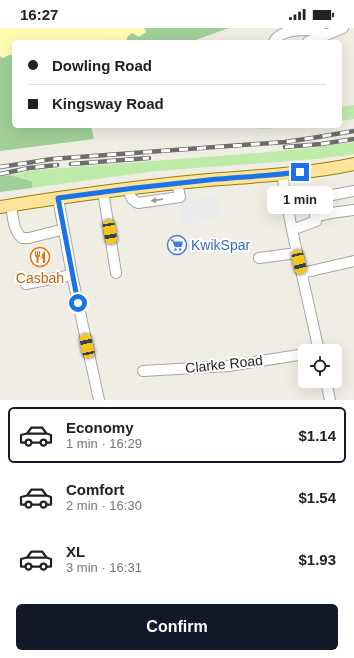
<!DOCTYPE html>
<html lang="en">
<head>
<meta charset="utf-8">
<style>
  body { margin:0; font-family:Arial,sans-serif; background:#f6f6f6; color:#222; height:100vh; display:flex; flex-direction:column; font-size:15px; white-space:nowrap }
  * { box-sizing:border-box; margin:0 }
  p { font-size:13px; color:#767676 }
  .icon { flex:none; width:22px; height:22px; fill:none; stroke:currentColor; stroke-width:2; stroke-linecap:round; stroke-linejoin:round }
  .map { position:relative; height:372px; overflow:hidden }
  .details { display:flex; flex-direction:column; background:#fff; flex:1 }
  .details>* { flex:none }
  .top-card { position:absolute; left:12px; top:12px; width:330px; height:88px; border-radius:6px; box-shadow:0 4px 16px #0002; display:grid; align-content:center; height:88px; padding:0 16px; background:#fff }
  .controls { position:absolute; left:298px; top:316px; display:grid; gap:8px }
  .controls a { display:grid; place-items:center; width:44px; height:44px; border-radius:6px; background:#fff; box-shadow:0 4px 16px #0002; font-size:20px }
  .end { position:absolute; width:18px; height:18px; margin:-9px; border:5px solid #1a73e8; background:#fff; box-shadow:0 0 0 2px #fff }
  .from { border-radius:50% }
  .bubble { position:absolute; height:28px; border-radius:6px; background:#fff; box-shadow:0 4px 16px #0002; font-size:13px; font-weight:700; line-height:28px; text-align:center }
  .car { position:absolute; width:12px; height:24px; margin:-12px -6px; border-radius:5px; box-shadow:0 0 3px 1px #0007; background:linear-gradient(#f5c518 24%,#345 0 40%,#f5c518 0 76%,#345 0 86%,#f5c518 0) }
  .top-card b { display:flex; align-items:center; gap:14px; height:38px; font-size:15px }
  .top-card b+b { border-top:1px solid #e0e0e0 }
  .top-card i { width:10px; height:10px; background:#222 }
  ul { padding:7px 0 0; list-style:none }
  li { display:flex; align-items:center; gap:12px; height:56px; margin:0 8px 6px; padding:0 8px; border:2px solid transparent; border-radius:6px }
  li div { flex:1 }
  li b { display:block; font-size:15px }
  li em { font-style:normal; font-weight:700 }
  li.on { border-color:#111827 }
  li>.icon { width:36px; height:36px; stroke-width:1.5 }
  .button { display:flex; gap:8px; margin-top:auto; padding:8px 16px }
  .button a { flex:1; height:46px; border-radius:6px; background:#111827; color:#fff; font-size:16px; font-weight:700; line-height:46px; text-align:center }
  .status { display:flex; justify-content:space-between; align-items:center; height:28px; padding:0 20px; background:#fff; direction:ltr }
  .status svg { height:11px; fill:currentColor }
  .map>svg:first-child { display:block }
  .grass { fill:#bfeba9 }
  .forest { fill:#a0d098 }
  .sand { fill:#fffbb3 }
  .parking { fill:#ebebeb }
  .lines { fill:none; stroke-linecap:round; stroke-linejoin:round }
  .minor-casing { stroke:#a6a6a6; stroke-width:12 }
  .major-casing { stroke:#997e00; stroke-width:14 }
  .minor { stroke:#fff; stroke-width:10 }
  .major { stroke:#fee39b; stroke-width:12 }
  .rail-casing { stroke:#6d6d6d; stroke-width:4.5 }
  .rail { stroke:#fff; stroke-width:3; stroke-dasharray:9; stroke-linecap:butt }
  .oneway { fill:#9a9a9a }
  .route { stroke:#1a73e8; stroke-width:5 }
  .labels { text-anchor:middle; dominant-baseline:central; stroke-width:4; stroke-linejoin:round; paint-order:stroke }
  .shop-label { font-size:14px; fill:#366cbe; stroke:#fff; text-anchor:start }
  .food-label { font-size:14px; fill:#c56008; stroke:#fff }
  .street-label { font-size:14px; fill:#1f1f1f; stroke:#fff }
</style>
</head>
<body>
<div class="status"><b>16:27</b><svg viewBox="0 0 49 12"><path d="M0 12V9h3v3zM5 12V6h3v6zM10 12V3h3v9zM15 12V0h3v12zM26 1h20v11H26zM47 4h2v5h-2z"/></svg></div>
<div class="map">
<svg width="354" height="372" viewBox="0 0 354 372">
  <rect width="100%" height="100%" fill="#f0eee4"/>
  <path class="grass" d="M354,77V91L340,93V79Z
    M238,98H304L262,101Z
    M354,114V126L349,127L316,131L157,143L104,150L32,160V152L10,147L36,142L257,125L303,121L347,115Z"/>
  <path class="forest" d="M144,0H229L190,14H125L128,8L132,4L139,8L146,4Z
    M9,27H14V98H91L94,111L0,123V28L3,30Z
    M10,147L32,153V160L0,164V148Z"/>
  <path class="sand" d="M0,0H144L146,4L139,9L132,5L128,8L125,14H14V27H9L3,30L0,28Z"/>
  <path class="parking" d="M185,166L187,169L191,171L217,166L221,189L181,198L177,177L133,186L130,171Z"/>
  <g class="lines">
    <g class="minor-casing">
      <path id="minor" d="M274,14C280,0 311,0 325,6
        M308,14L343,0
        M283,147L284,161L292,202L319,323
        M129,161C130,168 131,172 138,175L180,169L177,155
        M103,163L116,245
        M58,170L72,247L99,372
        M11,178C13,188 13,203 22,210H29L57,203
        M315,189C315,181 313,173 322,169L354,163
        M292,202L316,193L315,189L331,185L354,182
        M259,230L297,225
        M302,245L354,233
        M26,256L72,247
        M143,343L229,338L305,326
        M326,353L330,372"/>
    </g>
    <g class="major-casing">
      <path id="major" d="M0,179C69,168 139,158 209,152C257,148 306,146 354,136"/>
    </g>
    <use href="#minor" class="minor"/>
    <use href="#major" class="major"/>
    <g class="rail-casing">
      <path id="rail" d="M285,119L321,116L354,111
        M71,136L149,130
        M0,139L52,131L285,114L312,110L354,103
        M0,146L29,140L57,137"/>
    </g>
    <use href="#rail" class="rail"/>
  </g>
  <defs><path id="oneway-solid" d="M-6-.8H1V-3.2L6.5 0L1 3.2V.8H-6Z"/></defs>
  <use class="oneway" href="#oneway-solid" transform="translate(157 172) rotate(172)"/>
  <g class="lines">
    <path class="route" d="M78,275L58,170C108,163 158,157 208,152C238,149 269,148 300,144"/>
  </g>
  <defs>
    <g id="supermarket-ring" transform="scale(1)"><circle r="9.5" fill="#fff" stroke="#3f7fe0" stroke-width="1.5"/><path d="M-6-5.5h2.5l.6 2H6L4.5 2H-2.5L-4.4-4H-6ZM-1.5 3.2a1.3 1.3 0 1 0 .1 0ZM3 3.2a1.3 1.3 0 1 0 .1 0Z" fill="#3f7fe0"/></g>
    <g id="restaurant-ring" transform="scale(1)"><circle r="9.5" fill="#fff" stroke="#e8710a" stroke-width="1.5"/><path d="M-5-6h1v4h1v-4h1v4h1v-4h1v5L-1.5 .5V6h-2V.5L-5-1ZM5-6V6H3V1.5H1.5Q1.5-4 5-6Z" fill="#e8710a"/></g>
  </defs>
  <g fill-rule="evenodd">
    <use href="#supermarket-ring" x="177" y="217"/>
    <use href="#restaurant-ring" x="40" y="229"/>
  </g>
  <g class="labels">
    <g class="shop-label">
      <text x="191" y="217">KwikSpar</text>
    </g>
    <g class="food-label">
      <text x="40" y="250">Casbah</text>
    </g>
    <g class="street-label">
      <text transform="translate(224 336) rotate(-6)">Clarke Road</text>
    </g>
  </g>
</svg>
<div class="controls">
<a><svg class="icon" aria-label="locate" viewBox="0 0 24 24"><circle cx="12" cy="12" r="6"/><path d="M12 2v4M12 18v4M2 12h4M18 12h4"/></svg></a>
</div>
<i class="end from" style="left:78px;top:275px"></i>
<i class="end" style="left:300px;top:144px"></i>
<div class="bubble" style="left:267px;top:158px;width:66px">1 min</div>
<i class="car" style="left:110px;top:204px;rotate:170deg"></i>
<i class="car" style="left:299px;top:234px;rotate:167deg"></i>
<i class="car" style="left:87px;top:318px;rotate:348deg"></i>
<div class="top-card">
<b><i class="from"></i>Dowling Road</b>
<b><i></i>Kingsway Road</b>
</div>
</div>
<section class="details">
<ul>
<li class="on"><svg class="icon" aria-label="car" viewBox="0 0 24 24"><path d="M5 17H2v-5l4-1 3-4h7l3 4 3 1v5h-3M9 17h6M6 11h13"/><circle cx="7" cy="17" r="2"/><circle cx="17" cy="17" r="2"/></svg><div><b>Economy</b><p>1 min · 16:29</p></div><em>$1.14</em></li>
<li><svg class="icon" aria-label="car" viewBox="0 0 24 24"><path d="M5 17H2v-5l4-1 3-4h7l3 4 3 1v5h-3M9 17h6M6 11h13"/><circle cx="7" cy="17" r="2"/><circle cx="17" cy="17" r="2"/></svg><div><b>Comfort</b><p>2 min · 16:30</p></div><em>$1.54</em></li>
<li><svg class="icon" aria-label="car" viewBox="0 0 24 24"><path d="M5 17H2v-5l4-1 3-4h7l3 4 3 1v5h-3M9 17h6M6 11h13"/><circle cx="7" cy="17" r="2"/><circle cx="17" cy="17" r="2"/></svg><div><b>XL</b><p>3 min · 16:31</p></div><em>$1.93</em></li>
</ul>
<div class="button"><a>Confirm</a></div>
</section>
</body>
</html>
